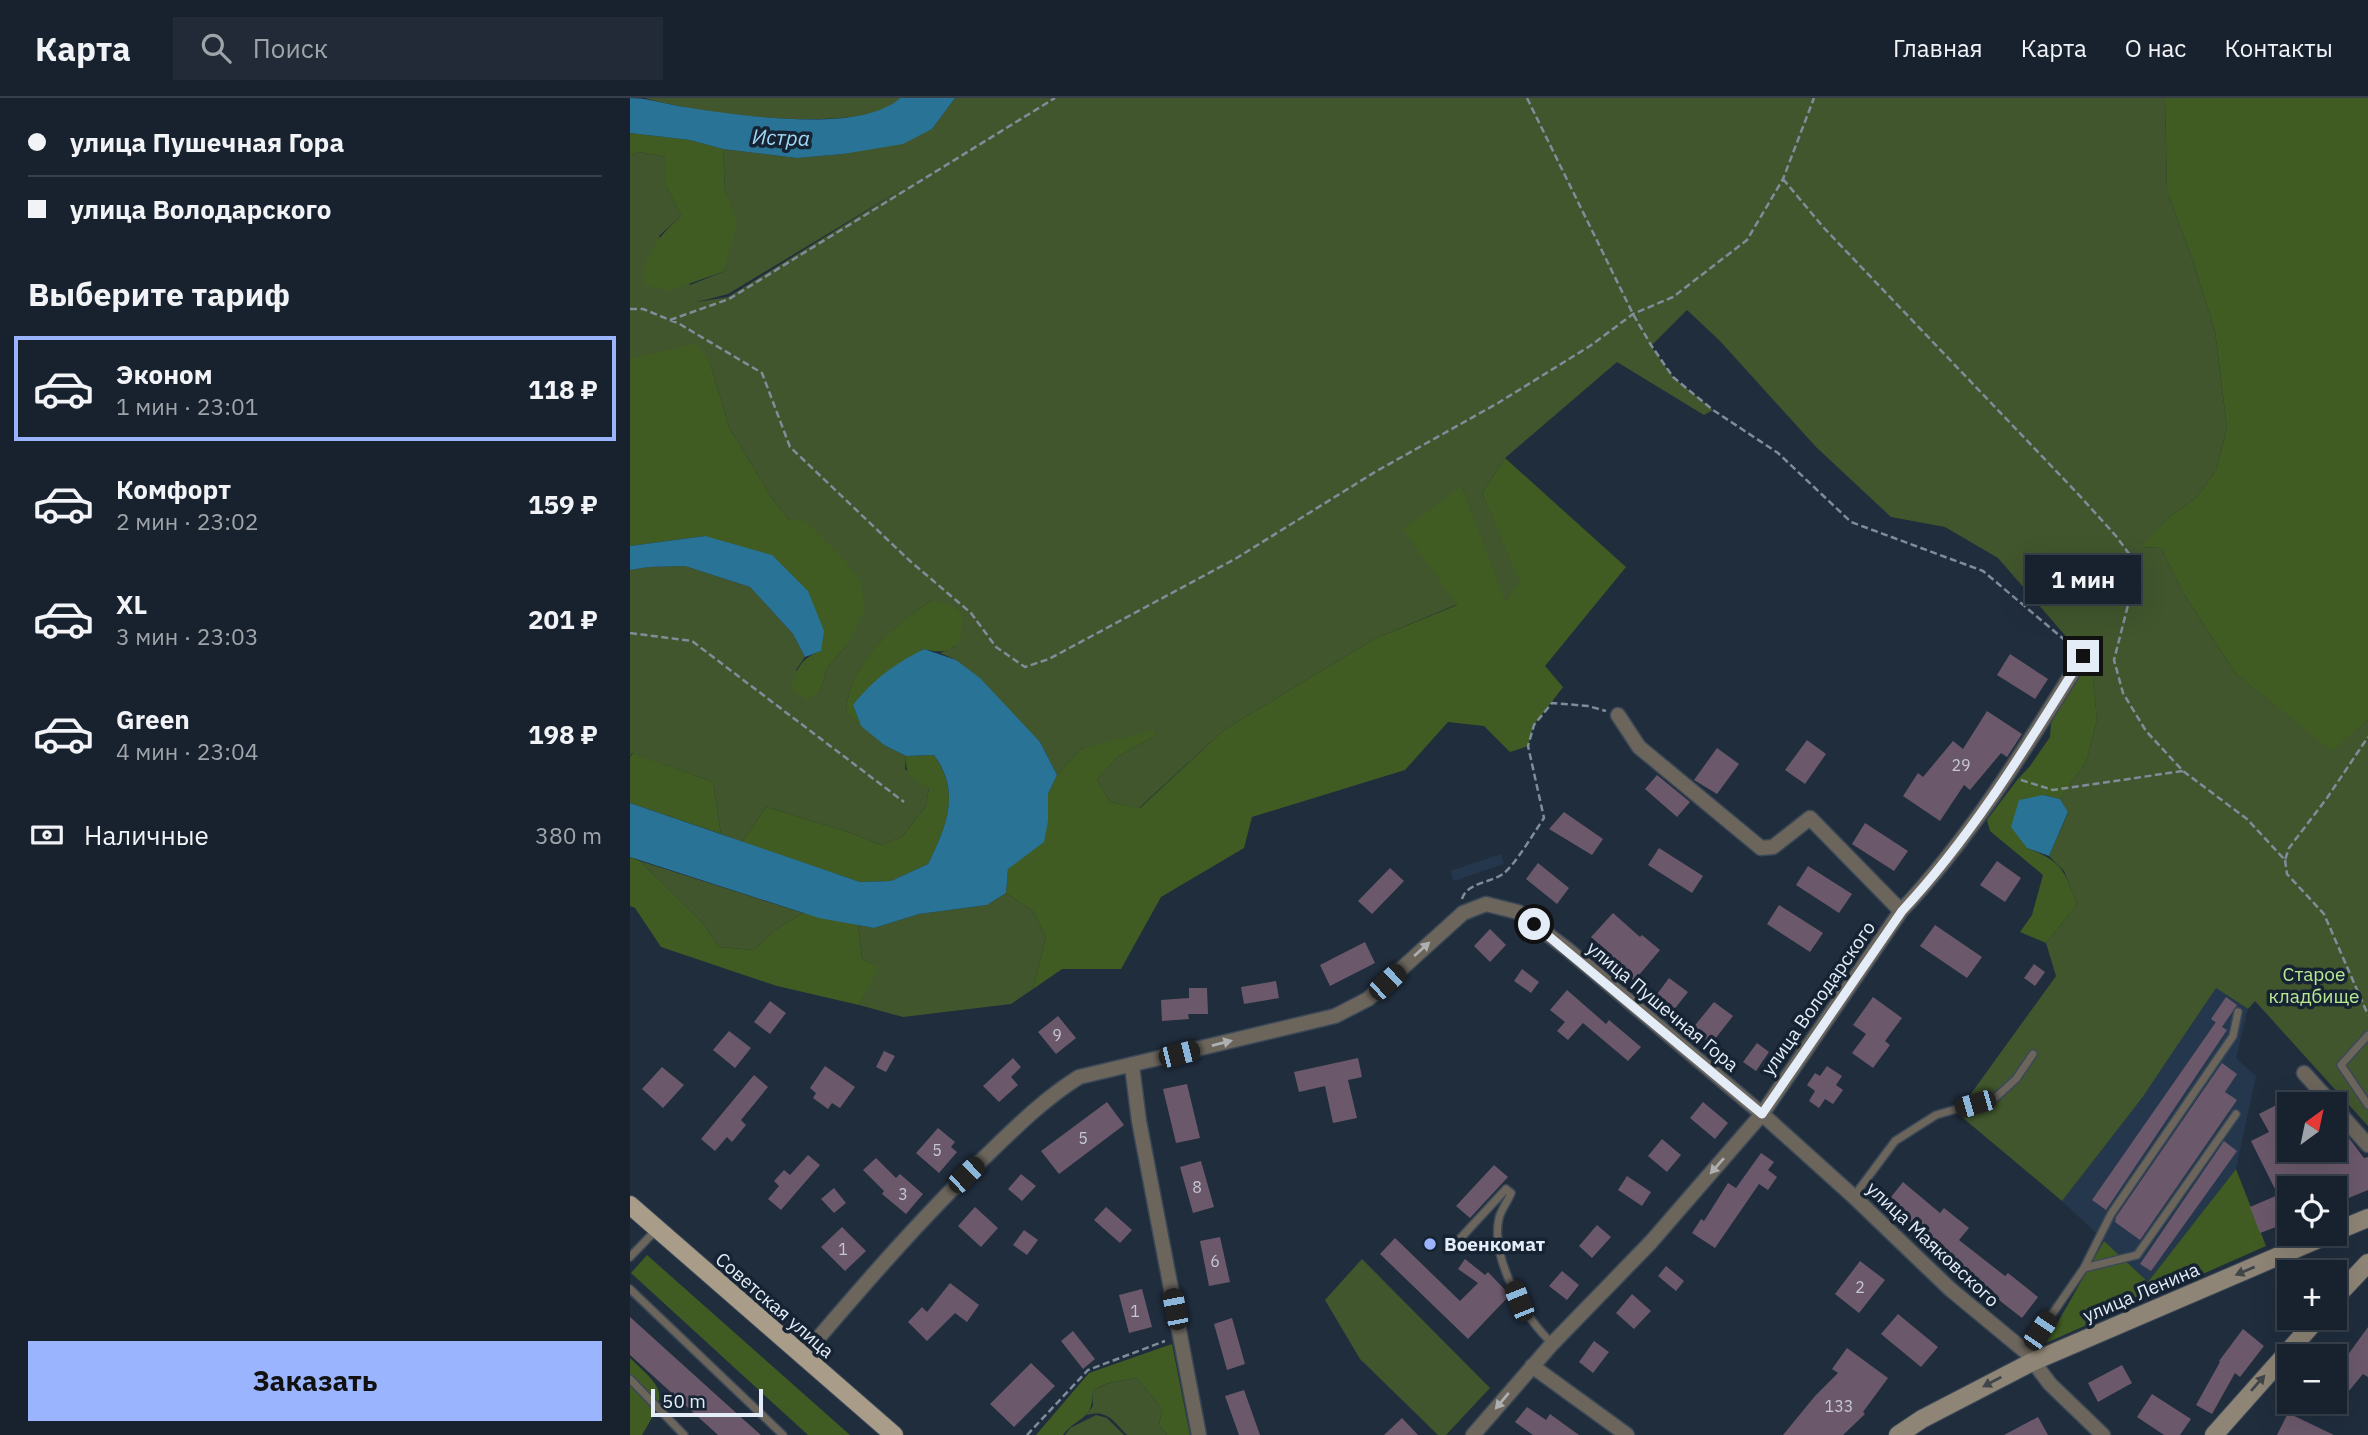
<!DOCTYPE html>
<html lang="ru">
<head>
<meta charset="utf-8">
<style>
  body { margin:0; font-family:"IBM Plex Sans",sans-serif; background:#212a36; color:#f1f3f6; height:100vh; display:flex; flex-direction:column; font-size:26px; white-space:nowrap }
  * { box-sizing:border-box; margin:0 }
  p { font-size:23px; color:#9fa4aa }
  .icon { flex:none; width:38px; height:38px; fill:none; stroke:currentColor; stroke-width:2; stroke-linecap:round; stroke-linejoin:round }
  .map { position:relative; flex:1; overflow:hidden }
  .panel { display:flex; flex-direction:column; background:#18222e; width:630px }
  .panel>* { flex:none }
  .hud { display:grid; align-content:center; height:154px; padding:0 28px; background:#18222e }
  .needle { width:46px; rotate:33deg }
  .buttons { position:absolute; left:1647px; top:994px; display:grid; gap:14px }
  .buttons a { display:grid; place-items:center; width:70px; height:70px; border-radius:0px; background:#18222e; box-shadow:0 7px 28px #0002,0 0 0 2px #363f4a; font-size:35px }
  .scale { position:absolute; left:21px; bottom:18px; width:112px; box-sizing:border-box; padding-left:7px; border:4px solid #e3ecf7; border-top:0; font-size:19px; line-height:24px; white-space:nowrap; color:#e3ecf7; -webkit-text-stroke:5px #162333; paint-order:stroke }
  .end { position:absolute; width:32px; height:32px; margin:-16px; border:9px solid #e3ecf7; background:#111; box-shadow:0 0 0 4px #111 }
  .from { border-radius:50% }
  .bubble { position:absolute; height:49px; border-radius:0px; background:#18222e; box-shadow:0 7px 28px #0002,0 0 0 2px #363f4a; font-size:23px; font-weight:800; line-height:49px; text-align:center }
  .car { position:absolute; width:21px; height:42px; margin:-21px -10px; border-radius:9px; box-shadow:0 0 5px 2px #0007; background:linear-gradient(#222 24%,#8ab4d8 0 40%,#222 0 76%,#8ab4d8 0 86%,#222 0) }
  .hud b { display:flex; align-items:center; gap:24px; height:66px; font-size:26px }
  .hud b+b { border-top:2px solid #363f4a }
  .hud i { width:18px; height:18px; background:#f1f3f6 }
  ul { padding:0; list-style:none }
  li { display:flex; align-items:center; gap:21px; height:105px; margin:0 14px 10px; padding:0 14px; border:4px solid transparent; border-radius:0px }
  li div { flex:1 }
  li b { display:block; font-size:26px }
  li em { font-style:normal; font-weight:800 }
  li.current { border-color:#9ab5fd }
  li>.icon { width:63px; height:63px; stroke-width:1.5 }
  h2 { padding:0 28px; font-size:32px; line-height:84px }
  .pay { display:flex; align-items:center; gap:18px; height:77px; padding:0 28px; font-size:26px }
  .pay p { margin-inline-start:auto }
  .cta { display:flex; gap:14px; margin-top:auto; padding:14px 28px }
  .cta a { flex:1; height:80px; border-radius:0px; background:#9ab5fd; color:#111; font-size:28px; font-weight:800; line-height:80px; text-align:center }
  header { display:flex; align-items:center; gap:42px; box-sizing:border-box; height:98px; padding:0 35px; background:#18222e; border-bottom:2px solid #363f4a }
  header strong { font-size:33px }
  nav { display:flex; gap:38px; margin-inline-start:auto; font-size:24px }
  .search { width:490px; height:63px; background:#212a36; display:flex; align-items:center; gap:18px; box-sizing:border-box; padding:0 24px; border-radius:0px; color:#9fa4aa; font-size:26px }
  main { display:flex; flex:1; min-height:0 }
  .map>svg:first-child { display:block }
  .built { fill:#25374c }
  .green { fill:#41562d; fill-rule:evenodd }
  .forest { fill:#405c23 }
  .water { fill:#287396 }
  .building { fill:#6b596b }
  .lines { fill:none; stroke-linecap:round; stroke-linejoin:round }
  .lane-casing { stroke:#3b4857; stroke-width:10 }
  .street-casing { stroke:#3b4857; stroke-width:17 }
  .secondary-casing { stroke:#3b4857; stroke-width:20 }
  .primary-casing { stroke:#3b4857; stroke-width:20 }
  .path { stroke:#818c9a; stroke-width:2.5; stroke-dasharray:7 3.5; stroke-linecap:butt }
  .lane { stroke:#6b655c; stroke-width:7 }
  .street { stroke:#6b655c; stroke-width:14 }
  .secondary { stroke:#8e8576; stroke-width:18 }
  .primary { stroke:#a99d8a; stroke-width:18 }
  .oneway { fill:#adafb1 }
  .oneway2 { fill:#40454a }
  .route { stroke:#e3ecf7; stroke-width:9 }
  .poi-dot { fill:#9ab5fd; stroke:#162333; stroke-width:2.5 }
  .labels { text-anchor:middle; dominant-baseline:central; stroke-width:7; stroke-linejoin:round; paint-order:stroke }
  .number-label { font-size:16px; fill:#c5c7d4 }
  .park-label { font-size:19px; fill:#bae893; stroke:#162333 }
  .street-label { font-size:19px; fill:#e3ecf7; stroke:#162333 }
  .poi-label { font-size:19px; font-weight:bold; fill:#e3ecf7; stroke:#162333; text-anchor:start }
  .water-label { font-size:21px; font-style:italic; fill:#a1daf9; stroke:#162333 }
</style>
</head>
<body>
<header>
<strong>Карта</strong>
<div class="search"><svg class="icon" aria-label="search" viewBox="0 0 24 24"><circle cx="10" cy="10" r="6"/><path d="M15 15l6 6"/></svg>Поиск</div>
<nav><a>Главная</a><a>Карта</a><a>О нас</a><a>Контакты</a></nav>
</header>
<main>
<section class="panel">
<div class="hud">
<b><i class="from"></i>улица Пушечная Гора</b>
<b><i></i>улица Володарского</b>
</div>
<h2>Выберите тариф</h2>
<ul>
<li class="current"><svg class="icon" aria-label="car" viewBox="0 0 24 24"><path d="M5 17H2v-5l4-1 3-4h7l3 4 3 1v5h-3M9 17h6M6 11h13"/><circle cx="7" cy="17" r="2"/><circle cx="17" cy="17" r="2"/></svg><div><b>Эконом</b><p>1 мин · 23:01</p></div><em>118 ₽</em></li>
<li><svg class="icon" aria-label="car" viewBox="0 0 24 24"><path d="M5 17H2v-5l4-1 3-4h7l3 4 3 1v5h-3M9 17h6M6 11h13"/><circle cx="7" cy="17" r="2"/><circle cx="17" cy="17" r="2"/></svg><div><b>Комфорт</b><p>2 мин · 23:02</p></div><em>159 ₽</em></li>
<li><svg class="icon" aria-label="car" viewBox="0 0 24 24"><path d="M5 17H2v-5l4-1 3-4h7l3 4 3 1v5h-3M9 17h6M6 11h13"/><circle cx="7" cy="17" r="2"/><circle cx="17" cy="17" r="2"/></svg><div><b>XL</b><p>3 мин · 23:03</p></div><em>201 ₽</em></li>
<li><svg class="icon" aria-label="car" viewBox="0 0 24 24"><path d="M5 17H2v-5l4-1 3-4h7l3 4 3 1v5h-3M9 17h6M6 11h13"/><circle cx="7" cy="17" r="2"/><circle cx="17" cy="17" r="2"/></svg><div><b>Green</b><p>4 мин · 23:04</p></div><em>198 ₽</em></li>
</ul>
<div class="pay"><svg class="icon" aria-label="cash" viewBox="0 0 24 24"><path d="M3 7h18v10H3z"/><circle cx="12" cy="12" r="2"/></svg>Наличные<p>380 m</p></div>
<div class="cta"><a>Заказать</a></div>
</section>
<div class="map">
<svg width="1738" height="1337" viewBox="0 0 1738 1337">
  <rect width="100%" height="100%" fill="#202d3d"/>
  <path class="built" d="M871,756L874,766L824,783L820,773Z
    M1586,890L1618,911L1606,960L1626,978L1606,1071L1518,1184L1432,1103L1512,1000Z"/>
  <path class="green" d="M15,0H270C266,4 262,8 258,10C208,33 68,16 15,0Z
    M325,0H1535L1537,93L1561,157L1585,233L1597,330L1586,372L1568,398L1537,421L1513,449L1531,450L1554,496L1606,576L1702,652L1738,622V1028L1625,903L1618,911L1586,890L1512,1000L1432,1103L1327,1015L1426,878L1416,845L1447,807L1434,773L1419,758L1438,715L1430,701L1456,664L1467,622L1462,571L1455,565L1453,558L1368,460L1315,429L1261,419L1186,349L1090,243L1057,212L1021,248L1043,279L1083,312L1074,317L987,264L875,360L852,395L891,485L874,504L832,388L828,506L744,541L594,632L509,710L480,704L467,682L487,659L525,638L451,651L427,677L410,644L326,562L310,555L325,549L301,503C262,529 220,565 216,614L254,647L276,658L275,671L299,690L296,708L272,739L251,747L218,734L136,709L112,744L91,736L83,684L2,655L0,660V472L19,469L55,468L120,489L163,536L175,559L166,572L190,594L197,570L217,547L159,422L141,399L99,329L80,265L0,261V57L10,54L36,59V88L51,118L29,138L60,187L95,173L106,124L95,92L93,51L167,60L213,56L302,31ZM277,88L98,199L67,204L98,196Z
    M10,763L173,815L145,832L124,852L89,849L71,823Z
    M376,795L403,813L416,839L403,891L381,906L273,919L229,907L248,869L232,861L228,827L244,830L289,816L357,807Z
    M732,1161L860,1290L816,1337H808L730,1261L695,1202Z
    M507,1280L532,1311L529,1327L537,1337H497C483,1323 478,1311 456,1317L463,1308L462,1295C473,1283 492,1283 507,1280Z
    M466,1317L477,1320L494,1337H435L440,1330Z"/>
  <path class="forest" d="M1535,0H1738V622L1702,653L1606,576L1554,496L1531,450L1512,449L1537,421L1568,398L1586,372L1597,330L1585,233L1561,157L1537,93Z
    M0,35L60,42L93,51L95,92L107,124L95,173L39,193L15,187C8,159 32,136 51,118L36,88V59L10,54L0,57Z
    M66,245L80,265L99,329L141,399L159,422L175,423L215,463L231,483L235,512L217,547L197,570L190,594L177,602L161,590C167,570 171,560 191,553L75,438L0,448V261Z
    M875,360L996,469L915,568L933,589L904,627L898,648L880,654L854,628L818,624L775,672L622,719L614,750L531,799L491,871H432L403,891L416,839L403,813L376,795L378,771L418,723V696L427,677L451,651L524,632L525,638L487,659L467,682L480,704L510,710L594,632L744,541L827,507L773,431L832,388L875,503L890,485L852,395Z
    M301,503L319,506L332,515C335,546 325,559 293,551L223,607L231,628L216,614C220,564 262,529 301,503Z
    M1455,565L1462,571L1467,622L1456,664L1430,701L1413,697L1397,750C1433,764 1434,772 1447,807L1416,845L1390,834L1402,817L1413,777L1360,733L1357,722L1387,682L1400,668L1420,639L1421,625Z
    M3,655L83,684L91,736L0,705V660Z
    M304,657C331,696 317,727 298,766L261,783L230,784L112,744L136,709L218,734L251,747L272,739L296,708L299,690C282,681 275,679 276,658Z
    M0,759L10,763L71,823L89,849L124,852L145,832L173,815L228,827L232,861L249,869L229,907L147,888L31,849L5,810L0,808Z
    M1606,1071L1636,1148L1416,1245L1474,1143L1518,1184Z
    M17,1157L220,1337H178L1,1175Z
    M542,1246L560,1337H537L529,1327L532,1311L507,1280C492,1283 472,1283 462,1295C464,1322 446,1319 433,1337H406L459,1275Z
    M0,1260C35,1293 38,1294 12,1337H0Z"/>
  <path class="water" d="M0,0C17,0 32,5 48,8C101,16 229,38 270,0H325L302,31L273,46L213,56L167,60L93,51L60,42L0,35Z
    M75,438L142,457L178,493L194,533L191,553L175,559L163,536L120,489L55,468L19,469L0,472V448Z
    M294,551L326,562L350,580L410,644L427,677L418,696V723L414,744L378,771L376,795L357,807L289,816L244,830L189,820L0,759V705L230,784L261,783L298,766C317,728 331,694 304,657L276,658L254,647L231,628L223,607C245,580 263,567 294,551Z
    M1413,697L1430,701L1438,714L1419,758L1397,750L1381,729L1389,702Z"/>
  <path class="building" d="M1380,556L1418,581L1405,601L1367,577Z
    M1357,613L1392,636L1377,659L1371,655L1340,692L1334,687L1310,723L1273,698L1288,675L1293,679L1323,643L1333,651Z
    M1177,642L1196,656L1175,686L1155,672Z
    M1087,650L1109,666L1087,696L1064,682Z
    M1027,677L1060,704L1047,719L1015,691Z
    M934,714L973,741L962,757L919,731Z
    M1235,725L1278,753L1264,773L1222,746Z
    M1029,750L1073,778L1062,795L1018,767Z
    M1367,763L1391,780L1375,804L1350,787Z
    M908,765L939,790L927,806L896,781Z
    M1178,768L1222,796L1209,815L1166,787Z
    M760,770L774,783L742,816L728,803Z
    M1149,807L1193,835L1180,854L1137,826Z
    M983,815L1010,839L1012,837L1030,852L1004,883L978,861L982,857L961,839Z
    M1305,827L1352,859L1337,880L1290,848Z
    M860,831L876,847L860,864L844,848Z
    M735,844L745,865L700,888L690,867Z
    M1404,866L1415,874L1405,888L1394,880Z
    M892,871L909,884L901,895L884,883Z
    M1039,880L1058,894L1043,913L1025,899Z
    M646,883L649,900L614,906L611,889Z
    M559,890H577L578,916H558L559,921L532,923L531,902L559,900Z
    M937,892L976,926L979,922L1011,949L998,963L953,925L938,942L927,933L935,924L920,912Z
    M1243,899L1272,920L1255,943L1260,947L1243,970L1222,955L1236,936L1223,927Z
    M1596,899L1607,907L1592,929L1597,932L1476,1112L1462,1102L1586,924L1591,928L1581,921Z
    M140,903L156,915L140,936L124,924Z
    M1084,904L1103,918L1081,946L1062,931Z
    M428,918L446,940L426,956L408,934Z
    M99,933L121,950L105,970L83,952Z
    M1127,945L1139,954L1126,973L1113,964Z
    M254,953L265,958L256,974L246,969Z
    M383,960L391,969L381,979L388,987L369,1004L353,988Z
    M728,960L732,979L718,982L727,1020L703,1025L695,988L669,994L664,974Z
    M1592,965L1607,976L1595,994L1607,1002L1510,1142L1485,1124L1486,1119Z
    M195,968L225,989L210,1010L202,1005L198,1011L183,1000L186,995L180,990Z
    M1197,968L1212,978L1206,987L1213,992L1203,1006L1195,1001L1189,1010L1179,1003L1185,993L1177,987L1185,975L1190,978Z
    M32,969L54,987L33,1010L12,991Z
    M124,977L138,989L111,1022L116,1027L102,1044L97,1039L85,1053L71,1041Z
    M557,986L570,1040L546,1045L533,991Z
    M1654,1003L1659,1012V1052H1704V1048L1719,1040L1734,1060L1738,1059V1092L1704,1106V1090H1659V1124L1630,1135L1620,1109L1648,1097L1621,1043L1639,1034L1629,1016Z
    M477,1004L494,1027L429,1076L411,1053Z
    M1073,1004L1098,1025L1085,1041L1060,1020Z
    M308,1030L325,1044L321,1049L327,1054L309,1075L286,1055Z
    M1032,1041L1051,1057L1037,1074L1018,1058Z
    M1594,1043L1607,1053L1521,1173L1510,1166Z
    M1131,1055L1144,1064L1138,1072L1147,1079L1138,1092L1129,1086L1085,1150L1062,1135L1071,1121L1074,1123L1098,1085L1106,1090Z
    M178,1057L190,1067L151,1112L138,1101L149,1088L144,1083L154,1072L160,1077Z
    M246,1060L266,1080L270,1076L293,1096L276,1116L252,1096L254,1093L233,1072Z
    M571,1063L584,1109L563,1115L550,1069Z
    M864,1067L878,1079L840,1120L826,1108Z
    M391,1076L406,1088L392,1103L378,1091Z
    M997,1078L1021,1094L1012,1108L988,1092Z
    M1273,1084L1310,1115L1314,1110L1339,1130L1329,1142L1375,1178L1378,1175L1408,1199L1392,1220L1347,1185L1350,1182L1292,1137L1294,1135L1257,1104Z
    M204,1090L216,1105L204,1115L191,1101Z
    M345,1109L368,1130L351,1149L328,1128Z
    M476,1109L502,1132L490,1145L464,1122Z
    M967,1127L981,1139L962,1160L949,1148Z
    M212,1129L236,1153L215,1173L191,1149Z
    M394,1132L408,1142L397,1157L383,1147Z
    M590,1139L600,1184L579,1188L570,1143Z
    M765,1140L830,1203L848,1185L828,1171L835,1161L855,1177L858,1174L880,1197L838,1241L750,1156Z
    M1230,1163L1255,1182L1229,1215L1205,1196Z
    M1036,1168L1054,1183L1046,1193L1028,1178Z
    M932,1173L949,1187L937,1202L919,1188Z
    M320,1185L349,1207L337,1224L325,1215L297,1243L278,1224L292,1209L297,1214Z
    M512,1191L522,1229L499,1235L489,1197Z
    M1002,1196L1021,1213L1004,1231L986,1215Z
    M1268,1216L1308,1249L1291,1269L1251,1236Z
    M0,1219L114,1322L131,1337H88L0,1257Z
    M602,1220L615,1266L597,1272L584,1226Z
    M1738,1229V1279L1733,1276L1704,1311V1276Z
    M1613,1231L1634,1248L1610,1279L1605,1275L1582,1316L1566,1307L1590,1264L1589,1263Z
    M443,1233L465,1261L453,1271L431,1243Z
    M964,1243L979,1254L963,1275L949,1264Z
    M1217,1250L1258,1280L1233,1314L1235,1316L1213,1337H1153L1185,1298L1208,1275L1202,1271Z
    M401,1265L425,1288L384,1329L360,1306Z
    M1492,1267L1502,1285L1468,1304L1458,1285Z
    M614,1292L630,1337H609L595,1298Z
    M1522,1296L1561,1321L1550,1337H1534L1507,1319Z
    M897,1309L916,1322L920,1316L949,1337H903L885,1324Z
    M1658,1315L1704,1337H1647Z
    M1408,1319L1418,1337H1374Z
    M772,1320L788,1337H754Z"/>
  <g class="lines">
    <g class="lane-casing">
      <path id="lane" d="M1738,937L1711,967L1738,1007
        M1224,1098L1265,1043L1306,1017L1365,1000L1386,981L1403,956
        M826,1145L876,1091L881,1095C878,1103 871,1112 869,1120C860,1159 894,1220 922,1245
        M0,1159L27,1131
        M1454,1170L1507,1157L1606,1016
        M0,1191L153,1337
        M1396,1254L1454,1170L1481,1116L1603,938L1608,914
        M0,1281L54,1337"/>
    </g>
    <g class="street-casing">
      <path id="street" d="M988,617L1009,649L1131,750L1143,749L1180,720L1271,813
        M502,968L509,1023L569,1337
        M1674,975L1702,1006
        M1704,1009L1738,1047
        M172,1259C231,1190 290,1121 356,1058C386,1029 414,1001 449,979L705,918L738,901L833,815L856,806L888,814L937,851L1132,1016L1223,1098L1320,1191L1396,1254L1420,1286L1473,1337
        M902,1268L997,1337
        M843,1337L922,1246L1021,1144L1132,1016L1271,813C1343,737 1398,646 1453,558"/>
    </g>
    <g class="secondary-casing">
      <path id="secondary" d="M1704,1134L1738,1120
        M1704,1201L1738,1165
        M1268,1337L1292,1321L1402,1264L1700,1136
        M1584,1337L1688,1220"/>
    </g>
    <g class="primary-casing">
      <path id="primary" d="M0,1107L264,1337"/>
    </g>
    <path class="path" d="M897,0L1003,216L1021,247L1043,279L1083,312L1148,355L1221,424L1353,473L1443,549
      M1153,81L1194,130L1449,397L1486,438L1508,468L1484,562L1493,595L1516,633L1553,673L1617,721L1655,762L1659,750L1697,700L1738,639
      M0,211H13L40,222L99,201L425,0
      M40,222L48,225L132,275L160,349L280,463L341,515L366,549L395,569L419,561L605,461L745,374L868,305L960,248L1003,216L1043,199L1117,142L1153,81L1184,0
      M0,535L62,543L274,704
      M1391,682L1423,692L1553,673
      M1655,762L1657,776L1694,816L1738,917
      M832,801C837,784 862,785 874,775C885,767 905,733 914,720L898,648L904,627L922,605L958,608L976,613
      M397,1337L458,1272L535,1243"/>
    <use href="#lane" class="lane"/>
    <use href="#street" class="street"/>
    <use href="#secondary" class="secondary"/>
    <use href="#primary" class="primary"/>
  </g>
  <defs><path id="oneway-solid" d="M-6-.8H1V-3.2L6.5 0L1 3.2V.8H-6Z" transform="scale(1.75)"/></defs>
  <g class="oneway">
    <use href="#oneway-solid" transform="translate(792 851) rotate(-42)"/>
    <use href="#oneway-solid" transform="translate(592 945) rotate(-14)"/>
    <use href="#oneway-solid" transform="translate(1087 1068) rotate(131)"/>
    <use href="#oneway-solid" transform="translate(872 1303) rotate(130)"/>
  </g>
  <g class="oneway2">
    <use href="#oneway-solid" transform="translate(1615 1173) rotate(157)"/>
    <use href="#oneway-solid" transform="translate(1362 1284) rotate(152)"/>
    <use href="#oneway-solid" transform="translate(1628 1285) rotate(-49)"/>
  </g>
  <g class="lines">
    <path class="route" d="M904,826L1132,1016L1272,813C1343,737 1398,646 1453,558"/>
  </g>
  <circle class="poi-dot" cx="800" cy="1146" r="7"/>
  <g class="labels">
    <g class="number-label">
      <text x="1331" y="667">29</text>
      <text x="427" y="937">9</text>
      <text x="453" y="1040">5</text>
      <text x="307" y="1052">5</text>
      <text x="567" y="1089">8</text>
      <text x="273" y="1096">3</text>
      <text x="213" y="1151">1</text>
      <text x="585" y="1163">6</text>
      <text x="1230" y="1189">2</text>
      <text x="505" y="1213">1</text>
      <text x="1209" y="1308">133</text>
    </g>
    <g class="park-label">
      <text x="1684" y="876">Старое<tspan x="1684" dy="22">кладбище</tspan></text>
    </g>
    <g class="street-label">
      <text transform="translate(1188 900) rotate(-55)">улица Володарского</text>
      <text transform="translate(1033 908) rotate(40)">улица Пушечная Гора</text>
      <text transform="translate(1303 1146) rotate(43)">улица Маяковского</text>
      <text transform="translate(1511 1194) rotate(-23)">улица Ленина</text>
      <text transform="translate(145 1207) rotate(41)">Советская улица</text>
    </g>
    <g class="poi-label">
      <text x="814" y="1146">Военкомат</text>
    </g>
    <g class="water-label">
      <text transform="translate(151 39) rotate(2)">Истра</text>
    </g>
  </g>
</svg>
<div class="buttons">
<a><svg class="needle" viewBox="-14 -14 28 28"><path d="M0-13l5 13h-10z" fill="#e53935"/><path d="M0 13l5-13h-10z" fill="#9fa4aa"/></svg></a>
<a><svg class="icon" aria-label="locate" viewBox="0 0 24 24"><circle cx="12" cy="12" r="6"/><path d="M12 2v4M12 18v4M2 12h4M18 12h4"/></svg></a>
<a>+</a>
<a>−</a>
</div>
<div class="scale">50 m</div>
<i class="end from" style="left:904px;top:826px"></i>
<i class="end" style="left:1453px;top:558px"></i>
<div class="bubble" style="left:1395px;top:457px;width:116px">1 мин</div>
<i class="car" style="left:757px;top:884px;rotate:47deg"></i>
<i class="car" style="left:549px;top:956px;rotate:76deg"></i>
<i class="car" style="left:1345px;top:1006px;rotate:254deg"></i>
<i class="car" style="left:336px;top:1077px;rotate:46deg"></i>
<i class="car" style="left:889px;top:1203px;rotate:338deg"></i>
<i class="car" style="left:545px;top:1211px;rotate:349deg"></i>
<i class="car" style="left:1410px;top:1233px;rotate:34deg"></i>
</div>
</main>
</body>
</html>
